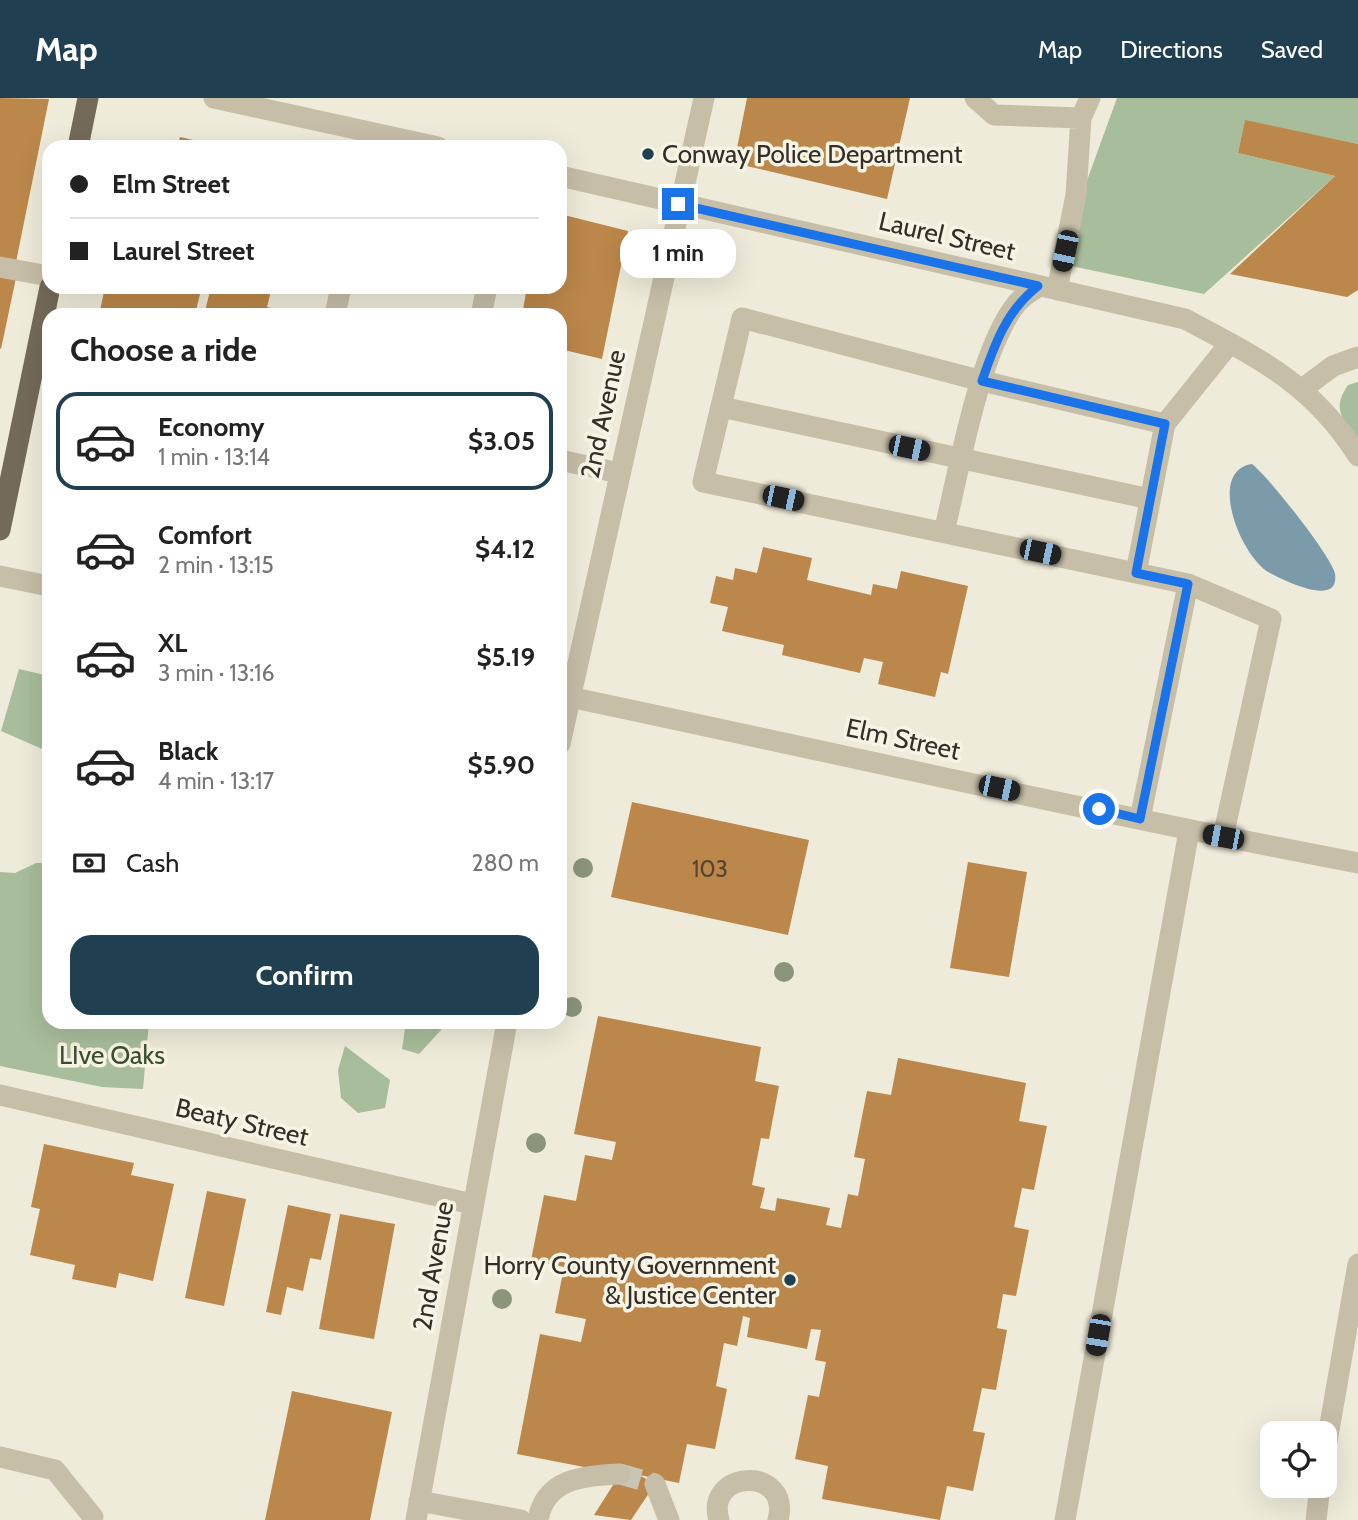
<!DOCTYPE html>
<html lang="en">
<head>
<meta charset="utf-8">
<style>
  body { margin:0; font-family:Cabin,sans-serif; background:#f2f2f2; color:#222; height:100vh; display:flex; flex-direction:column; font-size:26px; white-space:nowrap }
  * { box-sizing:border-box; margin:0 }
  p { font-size:23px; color:#767676 }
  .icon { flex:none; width:38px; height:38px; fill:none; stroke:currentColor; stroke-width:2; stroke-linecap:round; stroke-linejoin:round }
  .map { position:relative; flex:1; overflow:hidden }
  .panel { position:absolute; left:42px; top:210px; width:525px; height:721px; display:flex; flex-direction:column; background:#fff; border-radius:21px; box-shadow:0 7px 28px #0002 }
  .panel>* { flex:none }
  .hud { position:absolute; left:42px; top:42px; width:525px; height:154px; border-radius:21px; box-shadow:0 7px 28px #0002; display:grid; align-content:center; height:154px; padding:0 28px; background:#fff }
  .buttons { position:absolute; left:1260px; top:1323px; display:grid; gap:14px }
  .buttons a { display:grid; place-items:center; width:77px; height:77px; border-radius:14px; background:#fff; box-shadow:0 7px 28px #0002; font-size:35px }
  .end { position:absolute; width:32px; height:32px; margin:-16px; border:9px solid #1a73e8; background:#fff; box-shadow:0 0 0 4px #fff }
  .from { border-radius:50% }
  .bubble { position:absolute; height:49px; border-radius:21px; background:#fff; box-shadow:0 7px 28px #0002; font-size:23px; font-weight:700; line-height:49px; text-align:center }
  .car { position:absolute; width:21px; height:42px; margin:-21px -10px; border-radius:9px; box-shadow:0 0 5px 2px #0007; background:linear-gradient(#222 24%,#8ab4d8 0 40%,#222 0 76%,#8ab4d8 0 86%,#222 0) }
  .hud b { display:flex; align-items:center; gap:24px; height:66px; font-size:26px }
  .hud b+b { border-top:2px solid #e0e0e0 }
  .hud i { width:18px; height:18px; background:#222 }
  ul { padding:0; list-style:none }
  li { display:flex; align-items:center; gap:21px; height:98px; margin:0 14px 10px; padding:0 14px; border:4px solid transparent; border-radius:21px }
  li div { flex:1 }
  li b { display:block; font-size:26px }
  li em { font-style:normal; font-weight:700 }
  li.on { border-color:#204051 }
  li>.icon { width:63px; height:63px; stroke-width:1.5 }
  h2 { padding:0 28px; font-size:32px; line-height:84px }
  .pay { display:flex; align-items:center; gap:18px; height:77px; padding:0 28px; font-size:26px }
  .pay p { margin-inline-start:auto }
  .button { display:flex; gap:14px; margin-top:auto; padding:14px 28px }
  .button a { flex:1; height:80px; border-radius:21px; background:#204051; color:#fff; font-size:28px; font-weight:700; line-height:80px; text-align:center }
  header { display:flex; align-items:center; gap:42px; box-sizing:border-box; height:98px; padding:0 35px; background:#204051; color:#fff }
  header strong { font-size:33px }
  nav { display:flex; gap:38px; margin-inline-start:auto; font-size:24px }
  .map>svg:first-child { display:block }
  .green { fill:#a8bd9b }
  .water { fill:#7b9aaa }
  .building { fill:#bc874a }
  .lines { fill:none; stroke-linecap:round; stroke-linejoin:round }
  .minor-tunnel { stroke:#c9c5b6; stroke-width:21; stroke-dasharray:21 10; stroke-linecap:butt }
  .minor { stroke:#c6bea7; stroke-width:21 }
  .major { stroke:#746a59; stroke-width:21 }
  .tree { fill:#8b957b }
  .route { stroke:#1a73e8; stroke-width:9 }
  .poi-dot { fill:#204051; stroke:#f7f4e5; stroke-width:2.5 }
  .labels { text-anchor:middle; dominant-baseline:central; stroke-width:7; stroke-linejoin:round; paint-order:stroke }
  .number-label { font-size:23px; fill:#554430 }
  .poi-label { font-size:26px; fill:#332e27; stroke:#f7f4e5; text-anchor:start }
  .street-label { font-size:26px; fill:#332e27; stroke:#f7f4e5 }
  .park-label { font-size:26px; fill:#394f2d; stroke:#f7f4e5 }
</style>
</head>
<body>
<header>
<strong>Map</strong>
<nav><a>Map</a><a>Directions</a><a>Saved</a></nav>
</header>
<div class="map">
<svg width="1358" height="1422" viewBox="0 0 1358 1422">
  <rect width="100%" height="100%" fill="#efebda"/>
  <path class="green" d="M1117,0H1358V46L1245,23L1238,55L1335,78L1204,196L1057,165Z
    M1358,284V343C1343,320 1331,312 1348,287Z
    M19,571L49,578V654L1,633Z
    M36,765H49V924H149L143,991L102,989L0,968V774L15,775Z
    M406,924H442L441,932L419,956L402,951Z
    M345,948L390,982L385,1010L358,1015L341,1000L338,972Z"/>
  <path class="water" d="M1252,366C1267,377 1333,460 1335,476C1340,511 1281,481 1270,475C1241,460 1206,373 1252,366Z"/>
  <path class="building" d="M0,0L49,1L16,164L0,161Z
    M747,0H910L887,101L734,65Z
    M1245,22L1358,46V192L1347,199L1230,176L1335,78L1238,55Z
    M180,39L211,46L210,49H177Z
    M560,116L628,133L602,261L560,251V217H522L527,189H560Z
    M0,176L16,180L1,251L0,250Z
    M105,189H179L178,191L200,196L195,217H99Z
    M211,189H272L267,209L298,217H204Z
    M763,449L812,460L807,482L871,497L873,486L897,491L901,473L968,488L948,576L941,574L935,599L878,586L883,564L864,560L860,575L782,557L784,547L722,533L728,509L710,505L716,478L733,482L735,470L757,475Z
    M632,704L809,742L788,837L611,799Z
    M968,764L1027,774L1009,879L950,870Z
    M598,918L761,949L755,983L779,988L769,1041L761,1040L752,1087L765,1090L760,1110L775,1113L777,1100L830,1110L826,1127L841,1130L848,1096L858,1098L865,1061L854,1059L867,993L891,997L898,960L1026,985L1019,1023L1047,1028L1034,1092L1022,1090L1014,1129L1029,1132L1016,1198L1003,1196L997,1230L1007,1232L996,1292L982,1290L973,1333L985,1335L973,1393L947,1388L940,1422L822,1401L828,1368L795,1361L808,1297L819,1299L826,1264L815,1262L821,1232L811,1231L807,1251L747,1239L750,1220L743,1218L737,1248L724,1245L716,1288L727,1291L715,1351L687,1346L679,1385L639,1377L655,1386L631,1422L594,1417L620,1376L517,1356L540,1236L581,1244L586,1221L555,1215L564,1169L531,1162L544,1097L576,1103L585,1057L612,1062L616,1044L574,1036Z
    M44,1046L134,1065L131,1077L174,1086L153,1183L119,1175L116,1190L72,1181L75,1167L30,1157L40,1111L31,1109Z
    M207,1093L246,1101L224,1208L185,1200Z
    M288,1107L331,1116L321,1162L310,1160L303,1193L287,1189L281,1217L266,1214Z
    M340,1116L395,1126L374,1241L319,1231Z
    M292,1293L392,1314L370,1422H265Z"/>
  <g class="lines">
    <path class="minor-tunnel" d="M620,1376L655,1386"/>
    <path class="minor" d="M214,0L438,49
      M975,0L994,17L1081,20L1090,0
      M560,78L1185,221C1258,260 1312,285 1358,358
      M0,169L49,178
      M1057,192L1076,97L1081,20
      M335,217L341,189
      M481,217L487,189
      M1301,292L1333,268L1358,259
      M721,309L1150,401
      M1165,326L1230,245
      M560,362L619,375
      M944,434C959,373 979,252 1017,205C1023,198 1032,193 1039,188
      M1136,475L1165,326L982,283L742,220L703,384L1136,475L1188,486
      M0,478L49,488
      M560,597C826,653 1091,714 1358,765
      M560,646L704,0
      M1140,721L1188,486L1271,521L1223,739
      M0,997L472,1106
      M1325,1355L1358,1166
      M0,1359L55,1372L93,1419
      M655,1386L669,1422
      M419,1403L521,1422
      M416,1422L507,924
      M538,1422C545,1380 584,1378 620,1376
      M719,1422C704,1371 792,1368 778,1422
      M1065,1422L1189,733
      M1316,1422L1320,1388"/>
    <path class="major" d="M78,49L88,0
      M0,432L50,189"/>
  </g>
  <g class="tree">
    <circle cx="583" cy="770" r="10"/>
    <circle cx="784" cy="874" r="10"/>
    <circle cx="572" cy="909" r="10"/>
    <circle cx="536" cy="1045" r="10"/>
    <circle cx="502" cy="1201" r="10"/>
  </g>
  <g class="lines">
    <path class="route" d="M678,106L1038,188C1007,212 995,245 982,283L1165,326L1136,475L1188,486L1140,721L1099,711"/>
  </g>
  <g class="poi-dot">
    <circle cx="648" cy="56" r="7"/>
    <circle cx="790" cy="1182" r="7"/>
  </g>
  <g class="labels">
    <g class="number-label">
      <text x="710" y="771">103</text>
    </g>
    <g class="poi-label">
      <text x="662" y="56">Conway Police Department</text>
      <text x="776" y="1167" text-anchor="end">Horry County Government<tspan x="776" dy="30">&amp; Justice Center</tspan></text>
    </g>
    <g class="street-label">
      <text transform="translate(947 138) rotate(13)">Laurel Street</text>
      <text transform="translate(603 316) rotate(-78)">2nd Avenue</text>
      <text transform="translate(903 641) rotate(12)">Elm Street</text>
      <text transform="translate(242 1024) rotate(13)">Beaty Street</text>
      <text transform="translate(433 1168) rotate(-80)">2nd Avenue</text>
    </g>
    <g class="park-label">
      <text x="112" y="957">LIve Oaks</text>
    </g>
  </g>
</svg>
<div class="buttons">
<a><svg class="icon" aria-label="locate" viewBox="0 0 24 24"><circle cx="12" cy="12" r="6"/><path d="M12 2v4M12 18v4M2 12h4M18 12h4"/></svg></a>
</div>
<i class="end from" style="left:1099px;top:711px"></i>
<i class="end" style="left:678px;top:106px"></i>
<div class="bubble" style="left:620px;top:131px;width:116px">1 min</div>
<i class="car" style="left:1065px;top:153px;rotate:192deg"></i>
<i class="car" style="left:909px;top:350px;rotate:102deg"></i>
<i class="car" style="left:783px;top:400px;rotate:102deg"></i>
<i class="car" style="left:1040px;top:454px;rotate:102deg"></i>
<i class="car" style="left:999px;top:690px;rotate:102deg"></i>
<i class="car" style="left:1223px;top:739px;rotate:281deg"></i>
<i class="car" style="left:1098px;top:1237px;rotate:190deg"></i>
<div class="hud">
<b><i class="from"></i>Elm Street</b>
<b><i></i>Laurel Street</b>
</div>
<section class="panel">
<h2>Choose a ride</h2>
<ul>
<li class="on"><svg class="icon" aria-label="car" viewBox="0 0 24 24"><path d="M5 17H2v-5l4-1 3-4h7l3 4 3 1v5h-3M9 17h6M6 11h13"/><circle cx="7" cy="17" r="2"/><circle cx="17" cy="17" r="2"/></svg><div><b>Economy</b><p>1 min · 13:14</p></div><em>$3.05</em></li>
<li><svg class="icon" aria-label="car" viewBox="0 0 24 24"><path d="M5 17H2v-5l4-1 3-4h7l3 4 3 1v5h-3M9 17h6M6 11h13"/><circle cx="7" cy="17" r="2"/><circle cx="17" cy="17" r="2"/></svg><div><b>Comfort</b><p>2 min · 13:15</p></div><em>$4.12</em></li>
<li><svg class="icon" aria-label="car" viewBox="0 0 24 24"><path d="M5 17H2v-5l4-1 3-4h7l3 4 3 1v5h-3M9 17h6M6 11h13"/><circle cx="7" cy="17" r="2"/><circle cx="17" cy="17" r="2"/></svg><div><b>XL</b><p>3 min · 13:16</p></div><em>$5.19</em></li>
<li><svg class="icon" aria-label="car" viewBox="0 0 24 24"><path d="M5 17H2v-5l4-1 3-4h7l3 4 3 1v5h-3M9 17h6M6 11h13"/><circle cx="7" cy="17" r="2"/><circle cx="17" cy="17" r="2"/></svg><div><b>Black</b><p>4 min · 13:17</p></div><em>$5.90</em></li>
</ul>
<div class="pay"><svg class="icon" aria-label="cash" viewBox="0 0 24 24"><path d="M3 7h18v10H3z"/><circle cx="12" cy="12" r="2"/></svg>Cash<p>280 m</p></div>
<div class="button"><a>Confirm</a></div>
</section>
</div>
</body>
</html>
